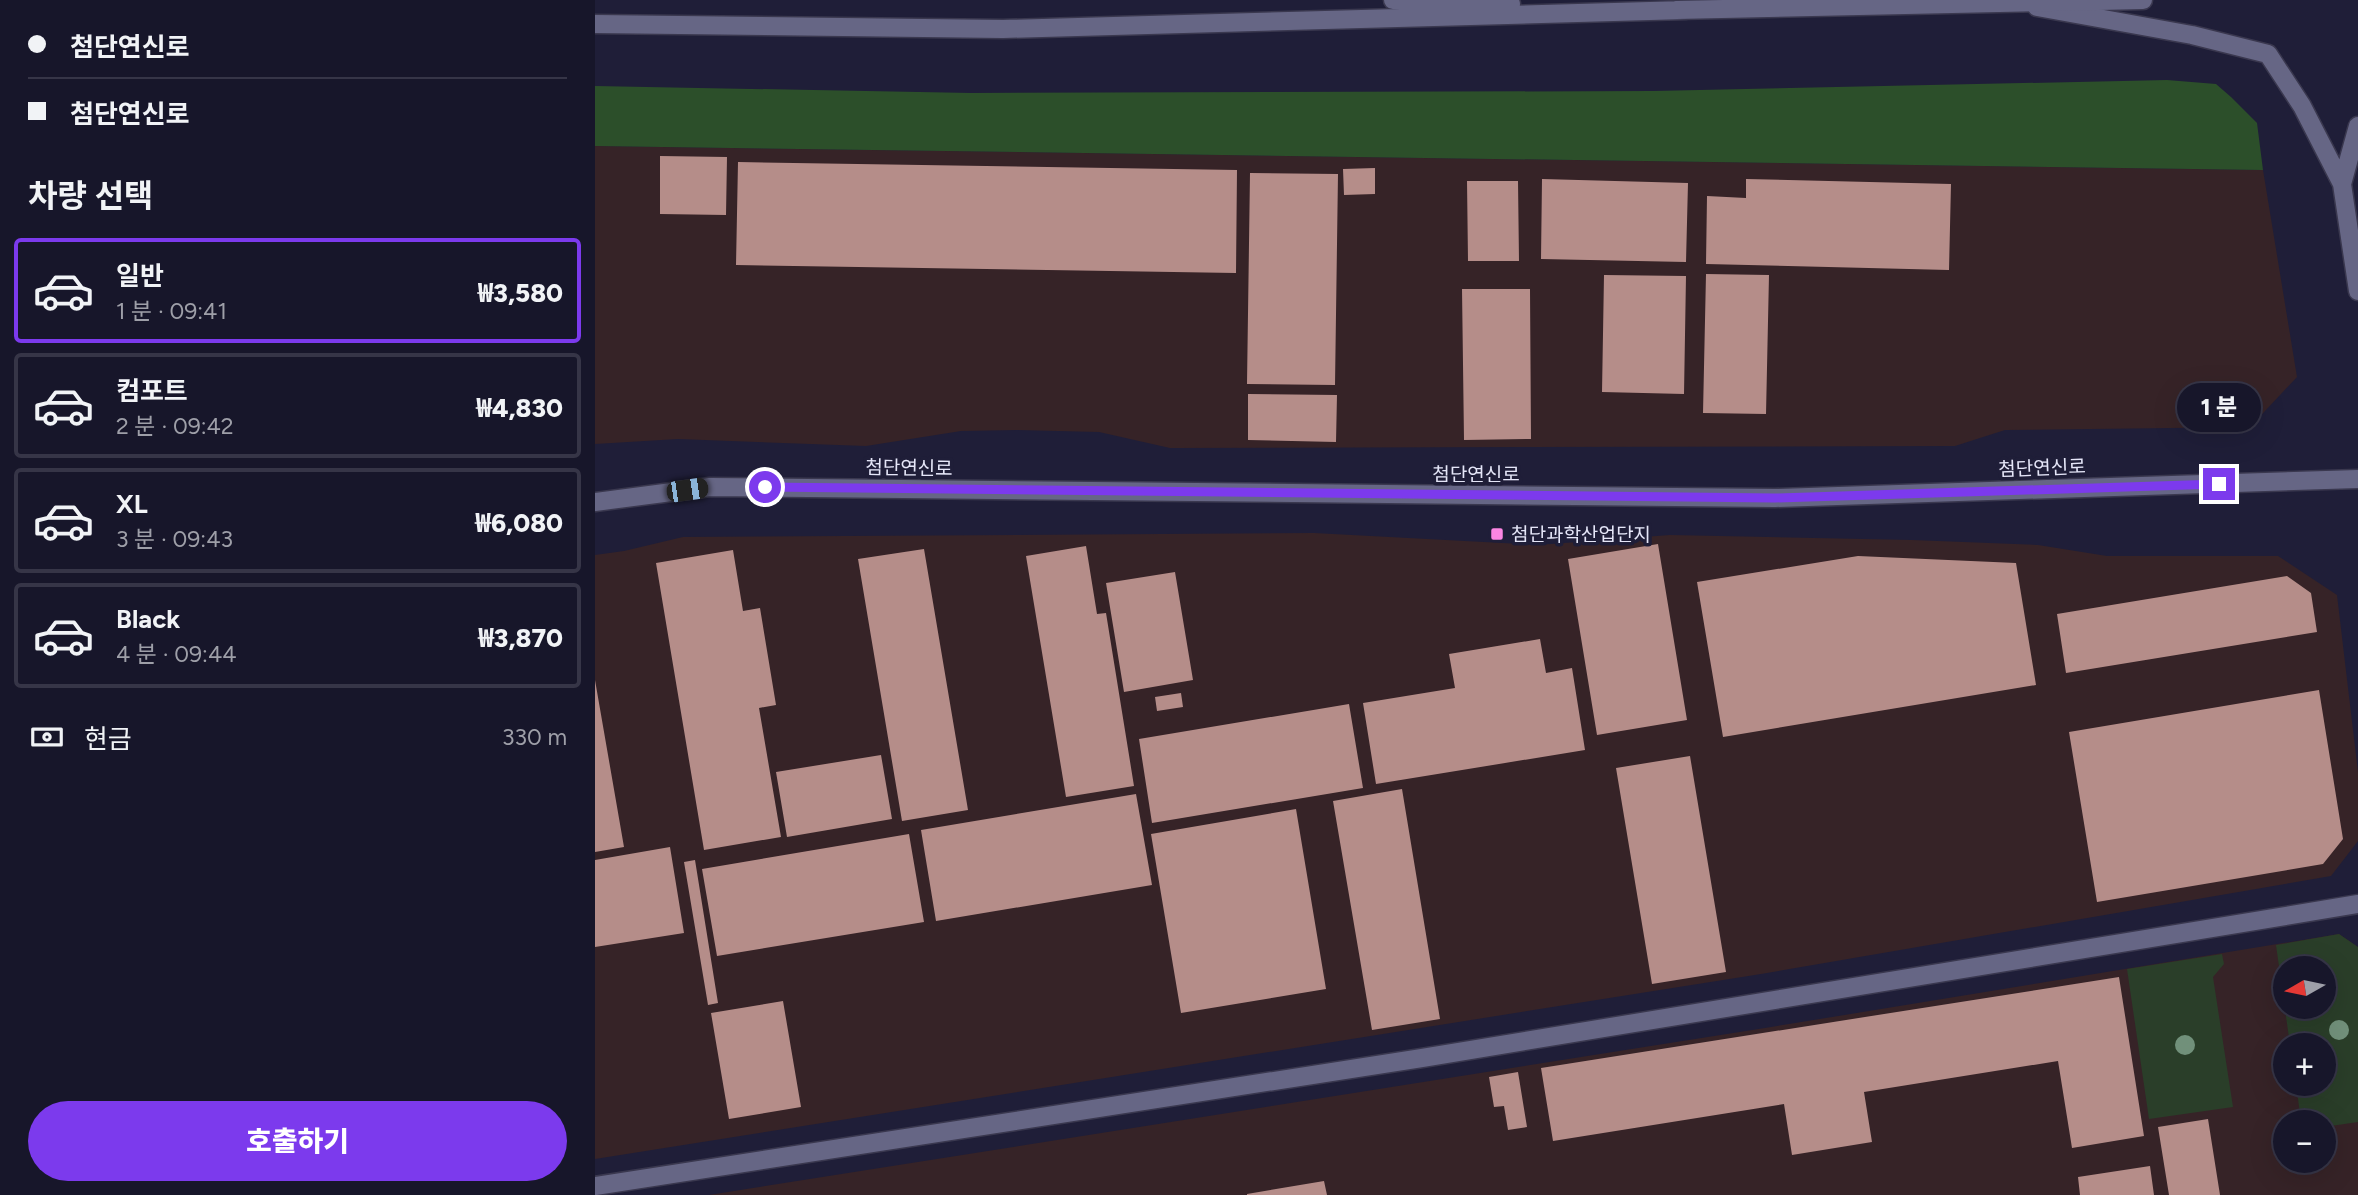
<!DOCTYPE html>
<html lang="ko">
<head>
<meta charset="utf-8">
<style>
  body { margin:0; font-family:Figtree,"Noto Sans KR",sans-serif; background:#201f32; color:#f1f3f6; height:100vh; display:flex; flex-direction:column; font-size:26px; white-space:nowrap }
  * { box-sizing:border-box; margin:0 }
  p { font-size:23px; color:#9e9fa8 }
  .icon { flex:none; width:38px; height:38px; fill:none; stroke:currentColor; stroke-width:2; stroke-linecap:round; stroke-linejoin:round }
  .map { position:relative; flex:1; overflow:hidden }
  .details { display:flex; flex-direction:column; background:#17162a; width:595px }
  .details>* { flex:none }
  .hud { display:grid; align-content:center; height:154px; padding:0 28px; background:#17162a }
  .needle { width:46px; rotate:261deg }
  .buttons { position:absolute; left:1678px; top:956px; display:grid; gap:14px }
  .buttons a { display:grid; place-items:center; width:63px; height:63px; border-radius:50%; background:#17162a; box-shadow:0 7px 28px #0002,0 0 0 2px #363547; font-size:35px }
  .end { position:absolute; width:32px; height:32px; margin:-16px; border:9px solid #7c3aed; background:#fff; box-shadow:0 0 0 4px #fff }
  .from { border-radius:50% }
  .bubble { position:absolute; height:49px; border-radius:24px; background:#17162a; box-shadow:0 7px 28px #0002,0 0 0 2px #363547; font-size:23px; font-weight:800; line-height:49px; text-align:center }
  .car { position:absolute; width:21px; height:42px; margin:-21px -10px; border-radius:9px; box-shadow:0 0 5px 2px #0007; background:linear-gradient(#222 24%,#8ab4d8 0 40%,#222 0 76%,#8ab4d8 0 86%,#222 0) }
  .hud b { display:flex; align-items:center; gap:24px; height:66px; font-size:26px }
  .hud b+b { border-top:2px solid #363547 }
  .hud i { width:18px; height:18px; background:#f1f3f6 }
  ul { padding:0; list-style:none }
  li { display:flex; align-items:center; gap:21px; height:105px; margin:0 14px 10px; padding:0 14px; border:4px solid #363547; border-radius:7px }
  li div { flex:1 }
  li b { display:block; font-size:26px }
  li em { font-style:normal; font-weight:800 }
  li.current { border-color:#7c3aed }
  li>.icon { width:63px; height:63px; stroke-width:1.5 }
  h2 { padding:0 28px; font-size:32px; line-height:84px }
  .pay { display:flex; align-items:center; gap:18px; height:77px; padding:0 28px; font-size:26px }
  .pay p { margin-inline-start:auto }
  .button { display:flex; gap:14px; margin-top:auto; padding:14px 28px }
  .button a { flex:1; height:80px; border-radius:42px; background:#7c3aed; color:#fff; font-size:28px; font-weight:800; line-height:80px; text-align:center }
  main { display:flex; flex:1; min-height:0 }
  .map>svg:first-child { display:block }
  .industrial { fill:#362327; fill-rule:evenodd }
  .green { fill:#2a3e29; fill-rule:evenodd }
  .forest { fill:#2c4f2a }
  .building { fill:#b58d89 }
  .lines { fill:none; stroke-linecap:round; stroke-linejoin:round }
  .minor-casing { stroke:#3a384f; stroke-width:21 }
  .tertiary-casing { stroke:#3a384f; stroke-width:21 }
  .secondary-casing { stroke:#3a384f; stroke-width:21 }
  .minor { stroke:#666685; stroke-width:18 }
  .tertiary { stroke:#666685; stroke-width:18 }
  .secondary { stroke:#666685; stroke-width:18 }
  .tree { fill:#71907a }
  .route { stroke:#7c3aed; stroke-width:9 }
  .poi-dot { fill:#fc86e3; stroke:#1f1e38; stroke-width:2.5 }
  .labels { text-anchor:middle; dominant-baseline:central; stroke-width:7; stroke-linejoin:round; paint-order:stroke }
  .street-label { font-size:19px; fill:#e5e6f8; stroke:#1f1e38 }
  .poi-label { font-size:19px; fill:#e5e6f8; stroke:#1f1e38; text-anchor:start }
</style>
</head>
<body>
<main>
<section class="details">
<div class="hud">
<b><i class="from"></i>첨단연신로</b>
<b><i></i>첨단연신로</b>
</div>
<h2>차량 선택</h2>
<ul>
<li class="current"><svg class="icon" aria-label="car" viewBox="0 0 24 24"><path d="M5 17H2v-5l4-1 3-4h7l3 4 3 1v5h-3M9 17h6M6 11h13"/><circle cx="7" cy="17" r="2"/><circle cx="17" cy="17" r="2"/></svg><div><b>일반</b><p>1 분 · 09:41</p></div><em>₩3,580</em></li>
<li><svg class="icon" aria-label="car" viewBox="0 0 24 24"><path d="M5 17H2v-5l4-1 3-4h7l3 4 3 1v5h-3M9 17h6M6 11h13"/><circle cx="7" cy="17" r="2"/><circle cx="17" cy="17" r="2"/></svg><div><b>컴포트</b><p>2 분 · 09:42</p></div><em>₩4,830</em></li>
<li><svg class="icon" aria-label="car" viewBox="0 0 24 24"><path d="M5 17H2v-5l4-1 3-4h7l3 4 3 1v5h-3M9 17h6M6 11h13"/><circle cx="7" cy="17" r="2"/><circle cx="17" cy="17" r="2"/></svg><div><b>XL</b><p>3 분 · 09:43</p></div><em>₩6,080</em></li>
<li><svg class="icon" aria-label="car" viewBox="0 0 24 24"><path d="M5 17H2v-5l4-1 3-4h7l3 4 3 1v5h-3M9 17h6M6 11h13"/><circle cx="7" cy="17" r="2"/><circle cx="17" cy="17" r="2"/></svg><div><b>Black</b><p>4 분 · 09:44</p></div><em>₩3,870</em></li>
</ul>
<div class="pay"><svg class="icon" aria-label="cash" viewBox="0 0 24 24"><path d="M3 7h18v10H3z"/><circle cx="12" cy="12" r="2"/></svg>현금<p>330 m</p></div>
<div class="button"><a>호출하기</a></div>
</section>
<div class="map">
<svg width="1763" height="1195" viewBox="0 0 1763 1195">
  <rect width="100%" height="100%" fill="#1f1e38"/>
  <path class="industrial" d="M0,146L1668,170L1702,377L1655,427L1410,430L1360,446L575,448L504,432L422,430L366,431L271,446L83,439L0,444Z
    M719,533L943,545L1075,535L1317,540L1443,545L1512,556H1683L1742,595L1763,772V841L1736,876L1166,974L0,1159V555L29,551L88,537Z
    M1744,934L1763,947V1195H114L1170,1028ZM1690,968H1729V1006H1690ZM1690,1045H1729V1083H1690ZM1690,1122H1729V1160H1690Z"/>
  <path class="green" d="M1744,934L1763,947V1122L1729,1127V1122H1706L1701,1083H1729V1045H1695L1681,945ZM1690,968H1729V1006H1690Z
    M1627,954L1629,964L1618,977L1638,1107L1554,1119L1532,969Z"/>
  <path class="forest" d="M1572,80L1621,84L1636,97L1662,123L1668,170L0,146V86L376,93L1058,91Z"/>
  <path class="building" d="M65,156L132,157L131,215L65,214Z
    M143,162L642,170L641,273L141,265Z
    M780,168V194L749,195L748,169Z
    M655,173L743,174L740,385L652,384Z
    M947,179L1093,183L1091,262L946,259Z
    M1151,179L1356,184L1354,270L1111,264L1112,196L1151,198Z
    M872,181H923L924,261H873Z
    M1111,274L1174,275L1171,414L1108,413Z
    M1009,275L1091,276L1089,394L1007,392Z
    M867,289H935L936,439L869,440Z
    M653,394L742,395L741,442L653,440Z
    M1063,544L1092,720L1002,735L973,559Z
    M491,546L502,614L511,613L539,786L471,797L431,556Z
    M329,549L373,810L307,821L263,559Z
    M138,550L148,611L165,608L181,705L164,708L186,837L109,850L61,563Z
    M1263,556L1421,563L1441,685L1128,737L1102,582Z
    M580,572L598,680L529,692L511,583Z
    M1692,576L1716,593L1722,632L1471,673L1462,614Z
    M945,639L951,673L977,668L990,750L781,784L768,703L860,688L854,654Z
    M0,680L29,847L0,852Z
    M1724,690L1748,839L1728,864L1502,902L1474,732Z
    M586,693L588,707L562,711L560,697Z
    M754,704L768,788L557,823L544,739Z
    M286,755L297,819L192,837L181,772Z
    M1095,756L1131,972L1057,984L1021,768Z
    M807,789L845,1019L777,1030L738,801Z
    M541,794L557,885L341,921L326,830Z
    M701,809L731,989L586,1013L556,834Z
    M314,834L329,922L122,956L107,869Z
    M75,847L89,933L0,947V860Z
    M100,860L123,1003L113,1005L89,862Z
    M1524,977L1549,1136L1477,1148L1463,1061L1269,1092L1277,1142L1197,1155L1189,1104L958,1141L946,1068Z
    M188,1001L206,1107L134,1119L116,1013Z
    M923,1072L932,1127L913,1130L909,1106L899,1107L894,1077Z
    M1613,1119L1625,1195H1574L1563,1127Z
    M1555,1166L1559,1195H1485L1483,1177Z
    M729,1181L732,1195H652V1194Z"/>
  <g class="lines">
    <g class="minor-casing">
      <path id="minor" d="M0,1186L827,1058L1763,904"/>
    </g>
    <g class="tertiary-casing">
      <path id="tertiary" d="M1442,7L1597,35L1673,54L1707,106L1747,184L1763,291
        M1747,184L1763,126
        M0,502L115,487L1180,498L1763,479"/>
    </g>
    <g class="secondary-casing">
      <path id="secondary" d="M798,0L916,4
        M1081,10L1548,0
        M0,24L408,29L1091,10"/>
    </g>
    <use href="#minor" class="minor"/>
    <use href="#tertiary" class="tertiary"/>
    <use href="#secondary" class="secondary"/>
  </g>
  <g class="tree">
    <circle cx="1744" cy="1030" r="10"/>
    <circle cx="1590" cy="1045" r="10"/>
  </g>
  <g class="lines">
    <path class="route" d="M170,487L1180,498L1624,484"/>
  </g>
  <rect class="poi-dot" x="895" y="527" width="14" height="14" rx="3.5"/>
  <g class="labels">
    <g class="street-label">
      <text transform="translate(314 468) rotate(1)">첨단연신로</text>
      <text transform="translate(1447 468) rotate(-2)">첨단연신로</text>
      <text x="881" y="474">첨단연신로</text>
    </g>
    <g class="poi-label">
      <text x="916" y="534">첨단과학산업단지</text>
    </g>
  </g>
</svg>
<div class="buttons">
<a><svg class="needle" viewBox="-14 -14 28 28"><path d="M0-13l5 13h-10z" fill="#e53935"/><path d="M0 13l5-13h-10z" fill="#9e9fa8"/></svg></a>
<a>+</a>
<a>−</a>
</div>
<i class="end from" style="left:170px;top:487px"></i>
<i class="end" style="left:1624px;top:484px"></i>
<div class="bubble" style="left:1582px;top:383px;width:84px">1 분</div>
<i class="car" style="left:92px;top:490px;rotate:82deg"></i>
</div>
</main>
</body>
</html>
